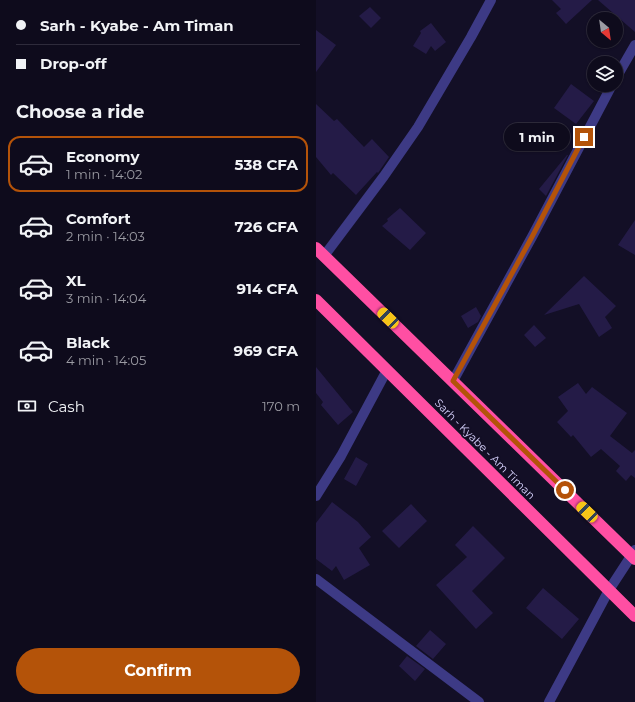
<!DOCTYPE html>
<html lang="en">
<head>
<meta charset="utf-8">
<style>
  body { margin:0; font-family:Montserrat,sans-serif; background:#171425; color:#f1f3f6; height:100vh; display:flex; flex-direction:column; font-size:15px; white-space:nowrap }
  * { box-sizing:border-box; margin:0 }
  p { font-size:13px; color:#9b9ba3 }
  .icon { flex:none; width:22px; height:22px; fill:none; stroke:currentColor; stroke-width:2; stroke-linecap:round; stroke-linejoin:round }
  .map { position:relative; flex:1; overflow:hidden }
  .panel { display:flex; flex-direction:column; background:#0e0b1c; width:316px }
  .panel>* { flex:none }
  .banner { display:grid; align-content:center; height:88px; padding:0 16px; background:#0e0b1c }
  .needle { width:26px; rotate:151deg }
  .controls { position:absolute; left:271px; top:12px; display:grid; gap:8px }
  .controls a { display:grid; place-items:center; width:36px; height:36px; border-radius:50%; background:#0e0b1c; box-shadow:0 1px 3px #0004,0 0 0 1px #2e2b3b; font-size:20px }
  .end { position:absolute; width:18px; height:18px; margin:-9px; border:5px solid #b45309; background:#fff; box-shadow:0 0 0 2px #fff }
  .from { border-radius:50% }
  .bubble { position:absolute; height:28px; border-radius:14px; background:#0e0b1c; box-shadow:0 1px 3px #0004,0 0 0 1px #2e2b3b; font-size:13px; font-weight:700; line-height:28px; text-align:center }
  .car { position:absolute; width:12px; height:24px; margin:-12px -6px; border-radius:5px; box-shadow:0 0 3px 1px #0007; background:linear-gradient(#f5c518 24%,#345 0 40%,#f5c518 0 76%,#345 0 86%,#f5c518 0) }
  .banner b { display:flex; align-items:center; gap:14px; height:38px; font-size:15px }
  .banner b+b { border-top:1px solid #2e2b3b }
  .banner i { width:10px; height:10px; background:#f1f3f6 }
  ul { padding:0; list-style:none }
  li { display:flex; align-items:center; gap:12px; height:56px; margin:0 8px 6px; padding:0 8px; border:2px solid transparent; border-radius:12px }
  li div { flex:1 }
  li b { display:block; font-size:15px }
  li em { font-style:normal; font-weight:700 }
  li.selected { border-color:#b45309 }
  li>.icon { width:36px; height:36px; stroke-width:1.5 }
  h2 { padding:0 16px; font-size:18px; line-height:48px }
  .pay { display:flex; align-items:center; gap:10px; height:44px; padding:0 16px; font-size:15px }
  .pay p { margin-inline-start:auto }
  .cta { display:flex; gap:8px; margin-top:auto; padding:8px 16px }
  .cta a { flex:1; height:46px; border-radius:24px; background:#b45309; color:#fff; font-size:16px; font-weight:700; line-height:46px; text-align:center }
  main { display:flex; flex:1; min-height:0 }
  .map>svg:first-child { display:block }
  .building { fill:#241b47 }
  .lines { fill:none; stroke-linecap:round; stroke-linejoin:round }
  .minor { stroke:#3d3a85; stroke-width:10 }
  .highway { stroke:#ff4fa3; stroke-width:12 }
  .route { stroke:#b45309; stroke-width:5 }
  .labels { text-anchor:middle; dominant-baseline:central; stroke-width:3.5; stroke-linejoin:round; paint-order:stroke }
  .street-label { font-size:11px; fill:#d9d4ff; stroke:#130f26 }
</style>
</head>
<body>
<main>
<section class="panel">
<div class="banner">
<b><i class="from"></i>Sarh - Kyabe - Am Timan</b>
<b><i></i>Drop-off</b>
</div>
<h2>Choose a ride</h2>
<ul>
<li class="selected"><svg class="icon" aria-label="car" viewBox="0 0 24 24"><path d="M5 17H2v-5l4-1 3-4h7l3 4 3 1v5h-3M9 17h6M6 11h13"/><circle cx="7" cy="17" r="2"/><circle cx="17" cy="17" r="2"/></svg><div><b>Economy</b><p>1 min · 14:02</p></div><em>538 CFA</em></li>
<li><svg class="icon" aria-label="car" viewBox="0 0 24 24"><path d="M5 17H2v-5l4-1 3-4h7l3 4 3 1v5h-3M9 17h6M6 11h13"/><circle cx="7" cy="17" r="2"/><circle cx="17" cy="17" r="2"/></svg><div><b>Comfort</b><p>2 min · 14:03</p></div><em>726 CFA</em></li>
<li><svg class="icon" aria-label="car" viewBox="0 0 24 24"><path d="M5 17H2v-5l4-1 3-4h7l3 4 3 1v5h-3M9 17h6M6 11h13"/><circle cx="7" cy="17" r="2"/><circle cx="17" cy="17" r="2"/></svg><div><b>XL</b><p>3 min · 14:04</p></div><em>914 CFA</em></li>
<li><svg class="icon" aria-label="car" viewBox="0 0 24 24"><path d="M5 17H2v-5l4-1 3-4h7l3 4 3 1v5h-3M9 17h6M6 11h13"/><circle cx="7" cy="17" r="2"/><circle cx="17" cy="17" r="2"/></svg><div><b>Black</b><p>4 min · 14:05</p></div><em>969 CFA</em></li>
</ul>
<div class="pay"><svg class="icon" aria-label="cash" viewBox="0 0 24 24"><path d="M3 7h18v10H3z"/><circle cx="12" cy="12" r="2"/></svg>Cash<p>170 m</p></div>
<div class="cta"><a>Confirm</a></div>
</section>
<div class="map">
<svg width="319" height="702" viewBox="0 0 319 702">
  <rect width="100%" height="100%" fill="#130f26"/>
  <path class="building" d="M236,0H276L250,24L240,13L245,9Z
    M282,0H319V32Z
    M54,7L65,18L55,28L43,16Z
    M115,23L130,42L119,51L115,46L110,54L97,46L105,33L104,31Z
    M0,30L20,45L0,72Z
    M255,84L278,101L260,124L238,108Z
    M0,104L18,121L21,119L48,147L56,139L73,157L62,173L61,172L40,195L17,173L15,175L0,157Z
    M251,155H252L230,196L223,189Z
    M84,208L110,233L94,250L66,226L72,221L71,219Z
    M319,220V255L302,245Z
    M268,276L300,306L289,317L296,328L283,337L263,304L228,315Z
    M160,307L165,316L162,322L152,328L145,316Z
    M218,325L230,338L219,347L208,335Z
    M0,367L37,412L22,425L5,405L7,402L0,393Z
    M262,383L270,394L276,387L311,413L294,436L316,453L319,450V478L315,475L310,481L300,471L304,466L285,449L275,457L257,435L255,437L241,422L252,411L242,397Z
    M40,457L52,464L40,486L28,479Z
    M16,502L42,522L55,537L43,548L54,565L28,580L20,566L16,571L0,559V523Z
    M95,504L111,521L83,548L66,531Z
    M157,526L189,558L156,591L177,613L160,629L120,585L151,557L139,545Z
    M227,588L263,619L246,639L210,608Z
    M114,630L130,644L117,659L100,646Z
    M91,656L109,669L99,681L83,666Z"/>
  <g class="lines">
    <path class="minor" d="M300,78L319,45
      M8,256L68,176L102,127L155,37L175,0
      M137,381L217,235L296,85
      M0,496L25,456L71,370
      M0,579L163,702
      M233,702L293,590L319,550"/>
    <path class="highway" d="M0,248L319,559
      M0,300L319,616"/>
  </g>
  <g class="lines">
    <path class="route" d="M249,490L137,381L217,235L268,137"/>
  </g>
  <g class="labels">
    <g class="street-label">
      <text transform="translate(169 449) rotate(45)">Sarh - Kyabe - Am Timan</text>
    </g>
  </g>
</svg>
<div class="controls">
<a><svg class="needle" viewBox="-14 -14 28 28"><path d="M0-13l5 13h-10z" fill="#e53935"/><path d="M0 13l5-13h-10z" fill="#9b9ba3"/></svg></a>
<a><svg class="icon" aria-label="layers" viewBox="0 0 24 24"><path d="M12 4l9 5-9 5-9-5zM3 14l9 5 9-5"/></svg></a>
</div>
<i class="end from" style="left:249px;top:490px"></i>
<i class="end" style="left:268px;top:137px"></i>
<div class="bubble" style="left:188px;top:123px;width:66px">1 min</div>
<i class="car" style="left:72px;top:318px;rotate:314deg"></i>
<i class="car" style="left:271px;top:512px;rotate:314deg"></i>
</div>
</main>
</body>
</html>
